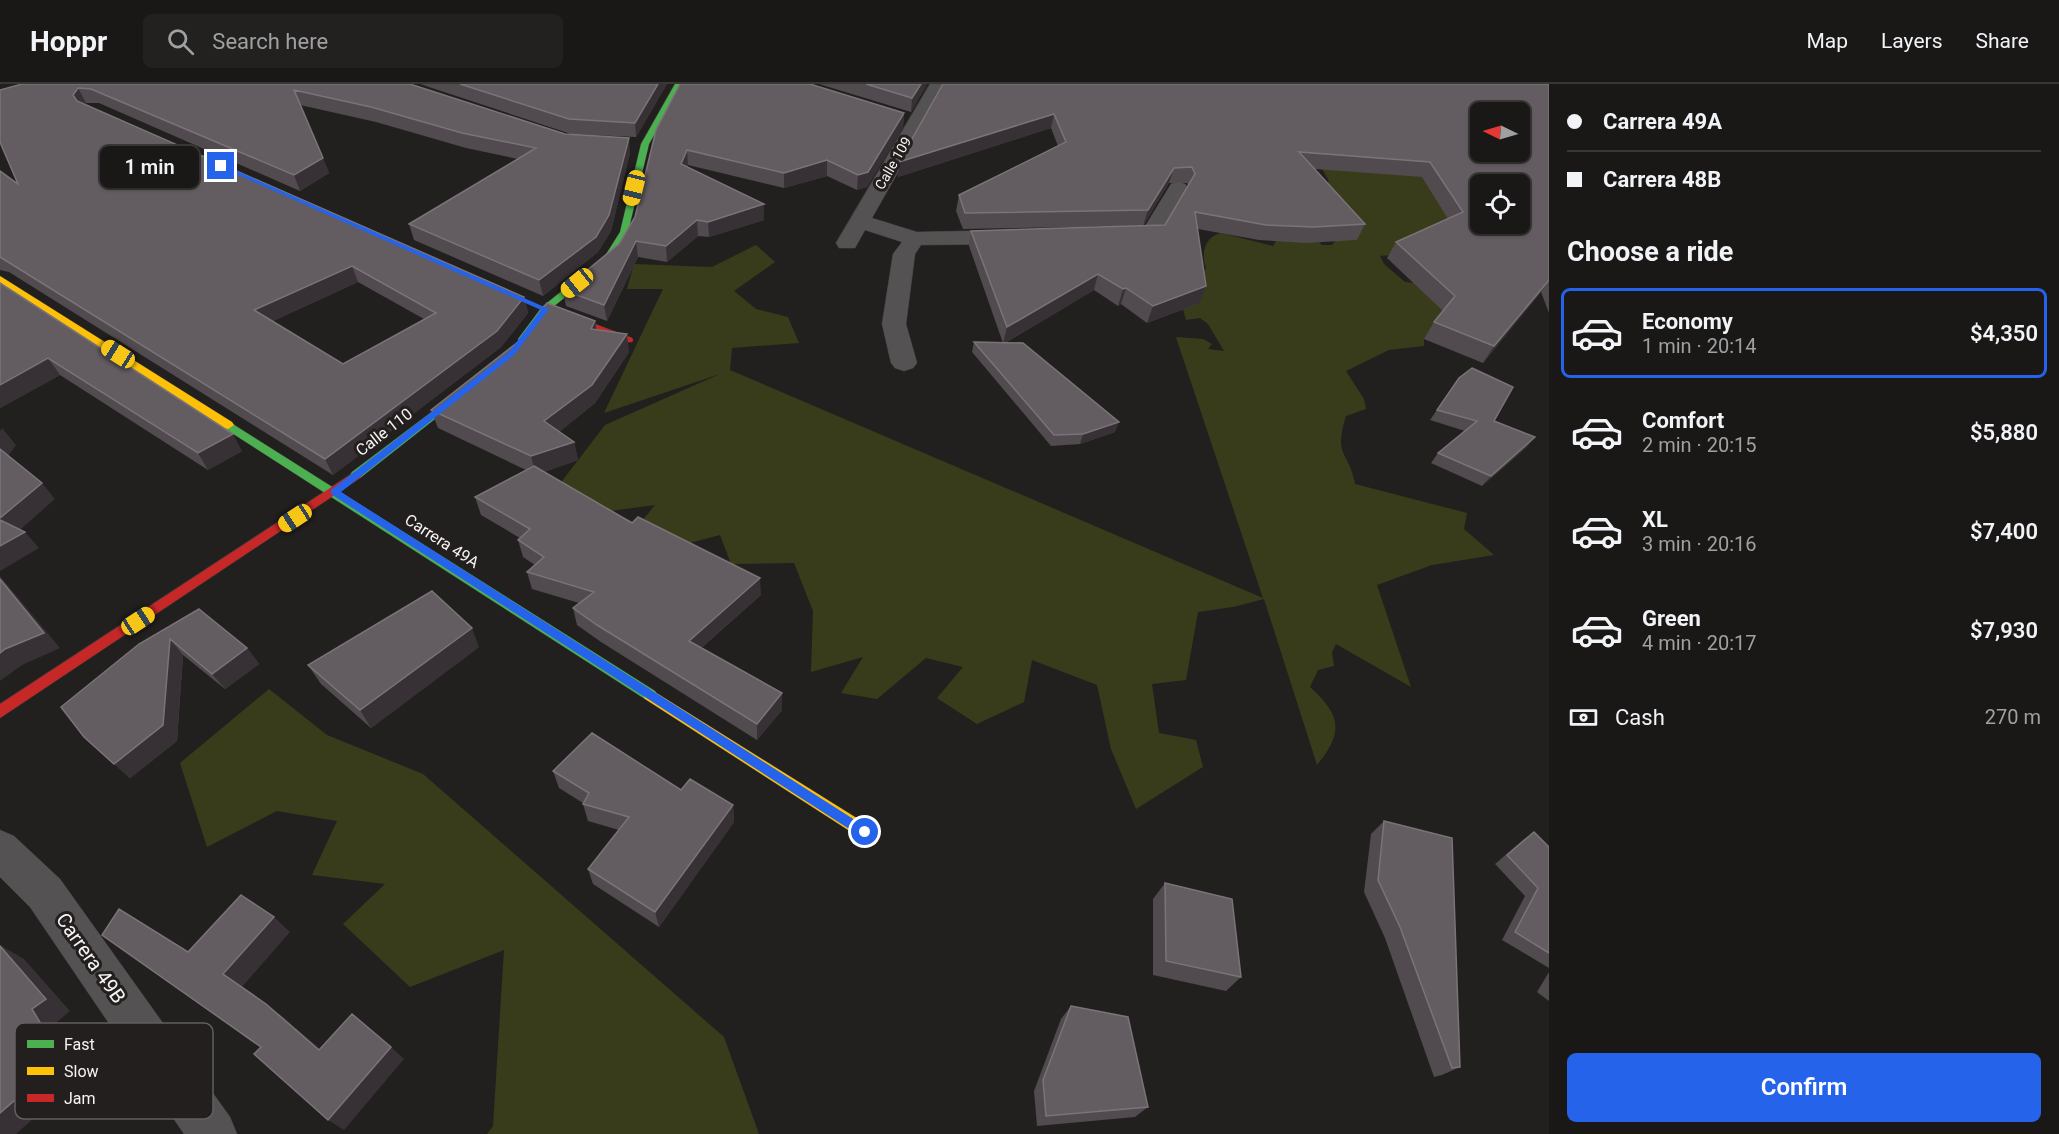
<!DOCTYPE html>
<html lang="en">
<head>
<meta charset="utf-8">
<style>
  body { margin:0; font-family:Roboto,sans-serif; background:#232120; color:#f1f3f6; height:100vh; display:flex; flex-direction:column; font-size:22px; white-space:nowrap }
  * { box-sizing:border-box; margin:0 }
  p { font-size:20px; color:#9fa0a1 }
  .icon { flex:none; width:33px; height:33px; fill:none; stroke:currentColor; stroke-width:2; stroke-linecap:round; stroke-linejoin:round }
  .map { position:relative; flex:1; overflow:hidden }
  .side { display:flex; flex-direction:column; background:#1a1817; width:510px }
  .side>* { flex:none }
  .top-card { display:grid; align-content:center; height:132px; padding:0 18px; background:#1a1817 }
  .needle { width:39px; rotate:275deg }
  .buttons { position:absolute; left:1470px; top:18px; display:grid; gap:12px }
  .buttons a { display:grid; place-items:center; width:60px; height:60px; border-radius:9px; background:#1a1817; box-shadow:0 2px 4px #0004,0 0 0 2px #383736; font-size:30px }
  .end { position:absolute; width:27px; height:27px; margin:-14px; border:8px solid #2563eb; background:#fff; box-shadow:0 0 0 3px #fff }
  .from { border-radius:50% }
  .bubble { position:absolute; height:42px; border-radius:9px; background:#1a1817; box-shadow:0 2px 4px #0004,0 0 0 2px #383736; font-size:20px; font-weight:600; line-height:42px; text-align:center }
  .car { position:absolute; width:18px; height:36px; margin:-18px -9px; border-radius:8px; box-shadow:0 0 4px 2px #0007; background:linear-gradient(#f5c518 24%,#345 0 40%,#f5c518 0 76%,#345 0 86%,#f5c518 0) }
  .top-card b { display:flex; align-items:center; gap:21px; height:57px; font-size:22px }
  .top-card b+b { border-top:2px solid #383736 }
  .top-card i { width:15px; height:15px; background:#f1f3f6 }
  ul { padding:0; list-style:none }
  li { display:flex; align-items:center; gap:18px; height:90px; margin:0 12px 9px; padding:0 6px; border:3px solid transparent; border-radius:9px }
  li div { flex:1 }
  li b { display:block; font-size:22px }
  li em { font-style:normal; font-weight:600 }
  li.on { border-color:#2563eb }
  li>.icon { width:54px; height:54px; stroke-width:1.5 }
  h2 { padding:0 18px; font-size:27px; line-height:72px }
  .pay { display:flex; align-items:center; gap:15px; height:66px; padding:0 18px; font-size:22px }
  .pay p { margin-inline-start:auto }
  .cta { display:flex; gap:12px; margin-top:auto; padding:12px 18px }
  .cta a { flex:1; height:69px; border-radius:9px; background:#2563eb; color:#fff; font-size:24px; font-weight:600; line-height:69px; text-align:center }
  header { display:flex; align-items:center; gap:36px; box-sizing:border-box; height:84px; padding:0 30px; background:#1a1817; border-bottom:2px solid #383736 }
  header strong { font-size:28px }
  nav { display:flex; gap:33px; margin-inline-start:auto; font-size:21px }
  .search { width:420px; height:54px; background:#232120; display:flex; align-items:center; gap:15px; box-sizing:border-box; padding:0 21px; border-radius:9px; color:#9fa0a1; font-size:22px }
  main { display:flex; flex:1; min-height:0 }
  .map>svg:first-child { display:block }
  .green { fill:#393c1a }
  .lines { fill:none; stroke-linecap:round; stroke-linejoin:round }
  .street-casing { stroke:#3e3c3b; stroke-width:1 }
  .fast-casing { stroke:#3e3c3b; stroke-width:1 }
  .slow-casing { stroke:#3e3c3b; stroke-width:1 }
  .jam-casing { stroke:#3e3c3b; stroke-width:1 }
  .street { fill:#545252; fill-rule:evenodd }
  .fast { fill:#4caf50; fill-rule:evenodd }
  .slow { fill:#ffc107; fill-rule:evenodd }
  .jam { fill:#c62828; fill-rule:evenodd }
  .wall { fill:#514a4f; fill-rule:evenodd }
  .shaded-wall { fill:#373135 }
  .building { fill:#635c61; stroke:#7a7478; stroke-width:1.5; fill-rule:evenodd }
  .route { fill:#2563eb }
  .labels { text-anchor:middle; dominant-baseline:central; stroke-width:6; stroke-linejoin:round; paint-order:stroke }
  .far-street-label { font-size:14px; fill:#f6f4f3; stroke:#231f1e }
  .street-label { font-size:16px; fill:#f6f4f3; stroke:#231f1e }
  .near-street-label { font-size:20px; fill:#f6f4f3; stroke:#231f1e }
  .key { fill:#231f1e; stroke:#625f5e; stroke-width:1.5 }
  .key-label { font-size:16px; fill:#f6f4f3 }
</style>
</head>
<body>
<header>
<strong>Hoppr</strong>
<div class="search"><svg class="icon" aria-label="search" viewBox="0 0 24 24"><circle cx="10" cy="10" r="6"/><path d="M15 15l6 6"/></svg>Search here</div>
<nav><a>Map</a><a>Layers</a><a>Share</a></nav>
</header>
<main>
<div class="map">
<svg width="1549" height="1050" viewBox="0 0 1549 1050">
  <rect width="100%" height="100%" fill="#22201f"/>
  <path class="green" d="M1318,0L1476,125L1400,170L1380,172L1384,180L1405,198L1433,201L1460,229L1424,255V262L1389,266L1346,287L1364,315L1366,325L1346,332C1333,374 1349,366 1355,400L1467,429L1464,445L1494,471L1432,481L1377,501L1411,603L1336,560L1332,568L1334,582L1318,586L1310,603C1341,631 1344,648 1317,681L1264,515L1233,523L1198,528L1186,596L1152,600L1159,649L1196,656L1203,683L1136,725L1111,665L1097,601L1032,576L1024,618L977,640L937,614L963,583L926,574L877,615L841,609L863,573L811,588L813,527L794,479L731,480L720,451L678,462L642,437L655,421L572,432L559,401L605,341L720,290L604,329L663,205H627L634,180L712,183L756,161L775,178L734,207L756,225L788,233L799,259L732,264L730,286L1263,514L1176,253L1203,255L1212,260L1208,265L1224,267L1208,240L1200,234L1186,236L1183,225L1206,184C1201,170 1204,153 1221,149L1273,162L1276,157L1316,155L1322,161H1332L1336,156L1321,104L1329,97L1320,81Z
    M269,605L327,651L423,690L724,953L759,1050H487L493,1042L504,866L410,903L343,840L385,800L312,791L337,737L277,727L207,763L180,679Z"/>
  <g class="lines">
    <g class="street-casing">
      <path id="street" d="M930,0H948L872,134L917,148L1014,146L1022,148L1025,153L1022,158L1014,160L921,161L915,170L906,240L917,279L913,284L904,287L895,284L891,279L882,240L893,170L902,158L865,146L855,164H839L836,159Z
        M1178,98L1185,100L1188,104L1159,155L1108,156L1105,151L1108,146L1144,144L1171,100Z
        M0,746L14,752L60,795L230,1033L237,1050H184L30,823L0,793Z"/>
    </g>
    <g class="fast-casing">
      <path id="fast" d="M675,0H683L649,60L628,148L614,174L548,227L527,257H519L518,255L542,223L605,172L620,148L641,60Z
        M469,300L473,301V305L360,394H352L350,391L352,388Z
        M228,337L655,607L657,611L655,615L650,617L645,615L224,344L222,341Z"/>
    </g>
    <g class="slow-casing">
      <path id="slow" d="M0,192L232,338L234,341L228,345L224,344L0,199Z
        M650,605L871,743L873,748L871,753L865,755L859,753L645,615L643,611L645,607Z"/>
    </g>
    <g class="jam-casing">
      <path id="jam" d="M555,225L632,254L633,256L632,258H624L552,230L550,228Z
        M356,387L360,388L362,391L360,394L0,634V620Z"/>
    </g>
    <use href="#street" class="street"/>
    <use href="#fast" class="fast"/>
    <use href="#slow" class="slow"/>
    <use href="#jam" class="jam"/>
  </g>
  <path class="wall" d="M22,0H410L565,50L630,69L611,147L598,168L543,212L414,156L409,140L518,75L466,64L376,38L300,21L329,89L300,107L99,19H86L85,20L524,213L528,229L501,263L333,391L9,188L0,186V87L18,100ZM358,198L424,235L343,280L273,237Z
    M420,0H667L636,53L571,50Z
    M680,0L904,29L903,43L867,103L857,106L827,92L784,104L688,81L687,83L764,136L709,153L698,152L667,178L638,173L607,237L566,222L563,206L619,160L635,133Z
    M819,0H927L911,28Z
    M943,0H1549V229L1541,208L1483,279L1424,255L1434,238L1443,227L1387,174L1396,158L1448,135L1422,93L1315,85L1365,140L1357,156L1306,159L1259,156L1198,145L1200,219L1147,239L1121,220L1118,222L1094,206L1005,259L1115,348L1080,360L1051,362L972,268L974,258L1003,259L969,162L971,147L1165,141L1188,102L1187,99H1169L1143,142L963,145L956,127L959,111L1058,62L1051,44L898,93L899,78Z
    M0,199L242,367L208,386L60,291L0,324Z
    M595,237L596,245L629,268L595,319L559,348L574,358L578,376L544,388L761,511L701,564L782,626L757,656L601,558L577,541L573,524L579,519L532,505L527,488L535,481L523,473L518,456L520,454L481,431L475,413L526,386L438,344L431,326L518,258Z
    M1459,294L1494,337L1527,363L1482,402L1431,379L1438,369L1465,347L1430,336Z
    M199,525L247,564L259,580L225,605L183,571L177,657L130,694L84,653Z
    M479,563L371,644L321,600L308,581Z
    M553,687L681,706L733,721L734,738L659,843L593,800L588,785L619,746L588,737L583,720V719L559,704Z
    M1384,737L1460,983L1442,991L1434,993L1385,854L1364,808L1371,750Z
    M1534,748L1549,763V884L1502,856L1525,812L1495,780L1523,756Z
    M1165,799L1241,893L1226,907L1153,891V815Z
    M1549,888V917L1537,908Z
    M1071,922L1148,1023L1135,1033L1037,1042L1034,1007L1061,935Z"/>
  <path class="shaded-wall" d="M658,0H667L636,53L635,39Z
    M921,0H927L911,28L912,14Z
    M78,4L86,19L81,25L73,11Z
    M904,29L903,43L867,103L857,106L858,91Z
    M1054,30L1051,44L898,93L899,78Z
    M629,54L630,69L611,147L598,168L543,212L539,196Z
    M687,66L688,81L683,95L681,80Z
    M323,74L329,89L300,107L294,91Z
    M827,76V92L784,104V89Z
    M1174,84L1169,99L1143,142L1148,126Z
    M764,120V136L709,153L708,138Z
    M697,136L698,152L667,178L666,162Z
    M636,157L638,173L607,237L604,221Z
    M352,182L358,198L262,242L254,226Z
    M1098,190L1094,206L1003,260L1007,243Z
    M1549,196L1541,208L1483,279L1494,262Z
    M1206,202L1200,219L1147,239L1153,222Z
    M1126,204L1121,220L1118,222L1123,205Z
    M524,213L528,229L501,263L333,391L325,375Z
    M595,237L598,255L591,245Z
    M627,250L629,268L595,319L549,356L544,337Z
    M48,274L60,291L0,324V301Z
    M1119,338L1115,348L1080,360L1083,350Z
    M2,344L16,361L6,375L0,368V347Z
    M233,350L242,367L208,386L198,369Z
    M1535,353L1527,363L1482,402L1491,392Z
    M574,358L578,376L536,391L531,372Z
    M42,399L55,415L13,452L0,437V434Z
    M25,448L39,464L0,487V462Z
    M0,492L60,564L22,581L0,597V569L5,565Z
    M760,494L761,511L690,573L689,557Z
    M472,544L479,563L371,644L360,626Z
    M170,555L183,571L177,657L130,694L114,680Z
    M247,564L259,580L225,605L212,590Z
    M782,609V626L757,656V640Z
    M733,721L734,738L659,843L655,828Z
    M274,833L290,848L241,904L223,890Z
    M0,861L24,875L70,927L57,938L86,987L16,1050H0V1029L32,925Z
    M266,920L283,933L335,978L319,966Z
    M391,963L404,975L344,1046L328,1036Z"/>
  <path class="building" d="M22,0H410L565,50L629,54L609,131L596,153L539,196L409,140L536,64L462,49L371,23L294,6L323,74L294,91L91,5L78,4L73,11L77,17L524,213L497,247L325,375L0,173V87L18,100L0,58V6ZM352,182L436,229L343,280L254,226Z
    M460,0H658L635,39L569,35Z
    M680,0H810L904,29L868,88L858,91L827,76L784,89L687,66L681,80L764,120L708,138L697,136L666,162L636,157L604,221L563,206L619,160L635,133L656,46Z
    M866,0H921L912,14Z
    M943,0H1549V196L1494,262L1434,238L1455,212L1396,158L1463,128L1430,78L1299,68L1365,140L1314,143L1266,141L1195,128L1206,202L1153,222L1126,204L1123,205L1098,190L1007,243L971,147L1165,141L1195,90L1192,83L1174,84L1148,126L965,129L959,111L1066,58L1054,30L899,78ZM1480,28H1520V68H1480ZM1480,100H1520V140H1480Z
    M0,199L233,350L198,369L48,274L0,301Z
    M547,219L595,237L591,245L627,250L592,301L544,337L574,358L531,372L431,326L518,258Z
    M974,258L1023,259L1119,338L1083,350L1054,351Z
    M1472,284L1513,303L1494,337L1535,353L1491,392L1438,369L1477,337L1437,326L1459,294Z
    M0,365L42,399L0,434Z
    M534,382L632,439L638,433L760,494L689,557L782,609L757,640L597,541L573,524L594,508L527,488L544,473L518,456L530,445L475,413Z
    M0,436L25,448L0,462Z
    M0,495L44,549L5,565L0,569Z
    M432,507L472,544L360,626L308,581Z
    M199,525L247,564L212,590L170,555L163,641L114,680L84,653L61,623L139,560Z
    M592,649L681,706L690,695L733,721L655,828L588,785L629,733L583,720L589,709L553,687Z
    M1384,737L1452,754L1460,983L1452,984L1400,843L1378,796Z
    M1534,748L1549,763V869L1515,848L1538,804L1507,771Z
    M1165,799L1232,815L1241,893L1166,877Z
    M241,811L274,833L223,890L266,920L319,966L352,930L391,963L328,1036L254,970L261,963L102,851L119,825L188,868Z
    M0,862L46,915L32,925L62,975L0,1029Z
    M1071,922L1128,933L1148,1023L1046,1032L1043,996Z"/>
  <path class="route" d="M223,81L549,225L514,271L341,408L869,745V752H860L331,410V406L509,268L541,226L218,82Z"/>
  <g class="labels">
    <g class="far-street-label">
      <text transform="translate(893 79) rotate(-60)">Calle 109</text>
    </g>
    <g class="street-label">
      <text transform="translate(384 348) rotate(-38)">Calle 110</text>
      <text transform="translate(442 457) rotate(33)">Carrera 49A</text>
    </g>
    <g class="near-street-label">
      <text transform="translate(91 874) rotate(55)">Carrera 49B</text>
    </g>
  </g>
  <rect x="15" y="939" width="198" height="96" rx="9" class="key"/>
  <rect x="27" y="956" width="27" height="8" fill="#4caf50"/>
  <rect x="27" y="983" width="27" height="8" fill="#ffc107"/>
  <rect x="27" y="1010" width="27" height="8" fill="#c62828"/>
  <g class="key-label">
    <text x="64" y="966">Fast</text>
    <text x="64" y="993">Slow</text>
    <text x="64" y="1020">Jam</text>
  </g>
</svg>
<div class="buttons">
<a><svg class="needle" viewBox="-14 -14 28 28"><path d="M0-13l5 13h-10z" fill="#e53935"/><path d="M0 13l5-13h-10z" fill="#9fa0a1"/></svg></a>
<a><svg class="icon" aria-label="locate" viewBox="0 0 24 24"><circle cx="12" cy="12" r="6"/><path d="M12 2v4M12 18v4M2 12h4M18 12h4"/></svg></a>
</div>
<i class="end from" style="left:865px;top:748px"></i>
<i class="end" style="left:221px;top:82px"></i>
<div class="bubble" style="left:100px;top:62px;width:99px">1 min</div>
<i class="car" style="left:634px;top:104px;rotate:194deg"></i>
<i class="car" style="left:577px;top:199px;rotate:231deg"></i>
<i class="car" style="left:118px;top:270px;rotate:302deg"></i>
<i class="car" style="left:295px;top:434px;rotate:237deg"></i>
<i class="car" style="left:138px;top:537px;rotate:57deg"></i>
</div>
<section class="side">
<div class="top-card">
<b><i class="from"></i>Carrera 49A</b>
<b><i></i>Carrera 48B</b>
</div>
<h2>Choose a ride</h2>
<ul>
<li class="on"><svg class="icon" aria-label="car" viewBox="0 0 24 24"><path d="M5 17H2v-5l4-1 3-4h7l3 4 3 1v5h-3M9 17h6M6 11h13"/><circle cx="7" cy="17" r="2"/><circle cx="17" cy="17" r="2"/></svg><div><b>Economy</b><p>1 min · 20:14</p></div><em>$4,350</em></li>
<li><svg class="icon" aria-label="car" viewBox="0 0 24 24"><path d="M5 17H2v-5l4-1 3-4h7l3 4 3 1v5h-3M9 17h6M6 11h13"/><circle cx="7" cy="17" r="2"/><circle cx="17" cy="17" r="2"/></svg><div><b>Comfort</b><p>2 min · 20:15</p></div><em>$5,880</em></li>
<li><svg class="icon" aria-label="car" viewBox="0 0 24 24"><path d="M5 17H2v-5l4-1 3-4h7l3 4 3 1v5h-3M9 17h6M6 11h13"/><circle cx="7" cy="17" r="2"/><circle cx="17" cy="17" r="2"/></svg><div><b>XL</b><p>3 min · 20:16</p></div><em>$7,400</em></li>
<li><svg class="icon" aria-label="car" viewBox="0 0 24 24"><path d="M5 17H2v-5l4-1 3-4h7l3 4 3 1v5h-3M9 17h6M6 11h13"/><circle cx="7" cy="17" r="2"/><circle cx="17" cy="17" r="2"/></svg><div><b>Green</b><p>4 min · 20:17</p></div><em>$7,930</em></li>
</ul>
<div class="pay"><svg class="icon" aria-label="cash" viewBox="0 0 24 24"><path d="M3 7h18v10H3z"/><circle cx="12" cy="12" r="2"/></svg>Cash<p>270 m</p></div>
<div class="cta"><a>Confirm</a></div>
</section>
</main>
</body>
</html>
